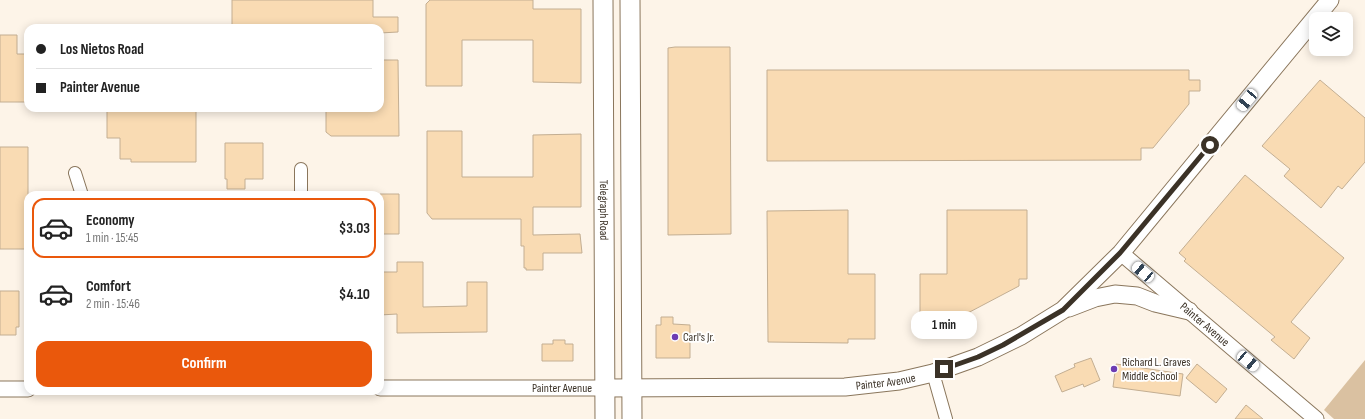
<!DOCTYPE html>
<html lang="en">
<head>
<meta charset="utf-8">
<style>
  body { margin:0; font-family:"Sofia Sans Condensed",sans-serif; background:#f6f6f6; color:#222; height:100vh; display:flex; flex-direction:column; font-size:15px; white-space:nowrap }
  * { box-sizing:border-box; margin:0 }
  p { font-size:13px; color:#767676 }
  .icon { flex:none; width:22px; height:22px; fill:none; stroke:currentColor; stroke-width:2; stroke-linecap:round; stroke-linejoin:round }
  .map { position:relative; flex:1; overflow:hidden }
  .drawer { position:absolute; left:24px; top:191px; width:360px; height:204px; display:flex; flex-direction:column; background:#fff; border-radius:12px; box-shadow:0 2px 10px #0003 }
  .drawer>* { flex:none }
  .hud { position:absolute; left:24px; top:24px; width:360px; height:88px; border-radius:12px; box-shadow:0 2px 10px #0003; display:grid; align-content:center; height:88px; padding:0 12px; background:#fff }
  .fabs { position:absolute; left:1309px; top:12px; display:grid; gap:8px }
  .fabs a { display:grid; place-items:center; width:44px; height:44px; border-radius:8px; background:#fff; box-shadow:0 2px 10px #0003; font-size:20px }
  .end { position:absolute; width:18px; height:18px; margin:-9px; border:5px solid #3b3227; background:#fff; box-shadow:0 0 0 2px #fff }
  .from { border-radius:50% }
  .bubble { position:absolute; height:28px; border-radius:12px; background:#fff; box-shadow:0 2px 10px #0003; font-size:13px; font-weight:700; line-height:28px; text-align:center }
  .car { position:absolute; width:12px; height:24px; margin:-12px -6px; border-radius:5px; box-shadow:0 0 3px 1px #0007; background:linear-gradient(#fff 24%,#345 0 40%,#fff 0 76%,#345 0 86%,#fff 0) }
  .hud b { display:flex; align-items:center; gap:14px; height:38px; font-size:15px }
  .hud b+b { border-top:1px solid #e0e0e0 }
  .hud i { width:10px; height:10px; background:#222 }
  ul { padding:7px 0 0; list-style:none }
  li { display:flex; align-items:center; gap:12px; height:60px; margin:0 8px 6px; padding:0 4px; border:2px solid transparent; border-radius:12px }
  li div { flex:1 }
  li b { display:block; font-size:15px }
  li em { font-style:normal; font-weight:700 }
  li.selected { border-color:#ea580c }
  li>.icon { width:36px; height:36px; stroke-width:1.5 }
  .primary-button { display:flex; gap:8px; margin-top:auto; padding:8px 12px }
  .primary-button a { flex:1; height:46px; border-radius:12px; background:#ea580c; color:#fff; font-size:16px; font-weight:700; line-height:46px; text-align:center }
  .map>svg:first-child { display:block }
  .green { fill:#dac1a1 }
  .building { fill:#f9dbb3; stroke:#c3ae92 }
  .lines { fill:none; stroke-linecap:round; stroke-linejoin:round }
  .minor-casing { stroke:#8a765c; stroke-width:14 }
  .tertiary-casing { stroke:#8a765c; stroke-width:17 }
  .secondary-casing { stroke:#8a765c; stroke-width:19 }
  .primary-casing { stroke:#8a765c; stroke-width:21 }
  .minor { stroke:#fff; stroke-width:12 }
  .tertiary { stroke:#fff; stroke-width:15 }
  .secondary { stroke:#fff; stroke-width:17 }
  .primary { stroke:#fff; stroke-width:19 }
  .route { stroke:#3b3227; stroke-width:5 }
  .poi-dot { fill:#6d3cb3; stroke:#fff; stroke-width:1.5 }
  .labels { text-anchor:middle; dominant-baseline:central; stroke-width:3.5; stroke-linejoin:round; paint-order:stroke }
  .street-label { font-size:12px; fill:#3b3227; stroke:#fff }
  .poi-label { font-size:12px; fill:#3b3227; stroke:#fff; text-anchor:start }
</style>
</head>
<body>
<div class="map">
<svg width="1365" height="419" viewBox="0 0 1365 419">
  <rect width="100%" height="100%" fill="#fdf4e8"/>
  <path class="green" d="M1365,360V419H1334L1324,410Z"/>
  <path class="building" d="M232,0H373V17H398V32L380,33V28H232Z
    M430,0H533V9H581V83L533,82V40H462V86H426V4Z
    M0,35H17V54H28V102H0Z
    M675,47H730L731,234L668,235V48Z
    M380,60H398L399,136H331L326,132V108H380Z
    M767,70H1189V80H1200V91H1189V104L1153,148H1141V160L767,161Z
    M1320,80L1365,118V162L1342,189L1338,186L1321,208L1284,176L1290,169L1262,146Z
    M107,108H196V162H131V159H120V138H107Z
    M427,131H462V177H533V135L581,134V207H533V235L580,234L582,253H543V270H526V268H524V246H521V219H432L427,213Z
    M225,143H263V179H245V189H227V179H225Z
    M0,147H28V249H0Z
    M1245,175L1344,258L1291,322L1310,338L1294,359L1271,340L1275,337L1184,261L1186,259L1179,253Z
    M380,194H399V234H380Z
    M848,210V274H875V339H848V343L768,342L767,211Z
    M947,210H1027V279H1019V286L945,325H920V274H947Z
    M397,262H423V307L467,306V282H487V332L397,333V314L380,315V272H397Z
    M0,291H19V327H16V335H0Z
    M661,317H673V324L690,325V358H656V325H661Z
    M553,340H565V344H573V361H542V344H553Z
    M1091,358L1100,380L1084,387L1083,384L1062,392L1055,376L1075,367L1074,364Z
    M1116,364L1183,374L1180,396L1113,387Z
    M1197,364L1227,389L1216,403L1186,378Z
    M1246,405L1263,419H1235Z"/>
  <g class="lines">
    <g class="minor-casing">
      <path id="minor" d="M75,173L82,195
        M301,195V169
        M933,373L946,419"/>
    </g>
    <g class="tertiary-casing">
      <g id="tertiary">
        <path id="s1" d="M1121,253L1316,419"/>
        <path id="s2" d="M380,388H606"/>
        <path d="M0,389H28"/>
      </g>
    </g>
    <g class="secondary-casing">
      <g id="secondary">
        <path d="M1069,308L1095,298L1115,294L1137,296L1155,303L1189,311"/>
        <path id="s3" d="M606,388L845,387L899,381L933,373L978,357L1021,336L1063,310L1121,253L1330,0"/>
      </g>
    </g>
    <g class="primary-casing">
      <g id="primary">
        <path id="s4" d="M603,0L605,419"/>
        <path d="M630,0L632,419"/>
      </g>
    </g>
    <use href="#minor" class="minor"/>
    <use href="#tertiary" class="tertiary"/>
    <use href="#secondary" class="secondary"/>
    <use href="#primary" class="primary"/>
  </g>
  <g class="lines">
    <path class="route" d="M944,369L978,357L1003,345L1063,310L1120,253L1210,145"/>
  </g>
  <g class="poi-dot">
    <circle cx="675" cy="337" r="4"/>
    <circle cx="1114" cy="369" r="4"/>
  </g>
  <g class="labels">
    <g class="street-label">
      <text stroke="none"><textPath href="#s4" startOffset="210">Telegraph Road</textPath></text>
      <text stroke="none"><textPath href="#s1" startOffset="110">Painter Avenue</textPath></text>
      <text stroke="none"><textPath href="#s3" startOffset="280">Painter Avenue</textPath></text>
      <text stroke="none"><textPath href="#s2" startOffset="182">Painter Avenue</textPath></text>
    </g>
    <g class="poi-label">
      <text x="683" y="337">Carl's Jr.</text>
      <text x="1122" y="362">Richard L. Graves<tspan x="1122" dy="14">Middle School</tspan></text>
    </g>
  </g>
</svg>
<div class="fabs">
<a><svg class="icon" aria-label="layers" viewBox="0 0 24 24"><path d="M12 4l9 5-9 5-9-5zM3 14l9 5 9-5"/></svg></a>
</div>
<i class="end from" style="left:1210px;top:145px"></i>
<i class="end" style="left:944px;top:369px"></i>
<div class="bubble" style="left:911px;top:311px;width:66px">1 min</div>
<i class="car" style="left:1247px;top:100px;rotate:220deg"></i>
<i class="car" style="left:1143px;top:272px;rotate:310deg"></i>
<i class="car" style="left:1248px;top:361px;rotate:130deg"></i>
<div class="hud">
<b><i class="from"></i>Los Nietos Road</b>
<b><i></i>Painter Avenue</b>
</div>
<section class="drawer">
<ul>
<li class="selected"><svg class="icon" aria-label="car" viewBox="0 0 24 24"><path d="M5 17H2v-5l4-1 3-4h7l3 4 3 1v5h-3M9 17h6M6 11h13"/><circle cx="7" cy="17" r="2"/><circle cx="17" cy="17" r="2"/></svg><div><b>Economy</b><p>1 min · 15:45</p></div><em>$3.03</em></li>
<li><svg class="icon" aria-label="car" viewBox="0 0 24 24"><path d="M5 17H2v-5l4-1 3-4h7l3 4 3 1v5h-3M9 17h6M6 11h13"/><circle cx="7" cy="17" r="2"/><circle cx="17" cy="17" r="2"/></svg><div><b>Comfort</b><p>2 min · 15:46</p></div><em>$4.10</em></li>
</ul>
<div class="primary-button"><a>Confirm</a></div>
</section>
</div>
</body>
</html>
